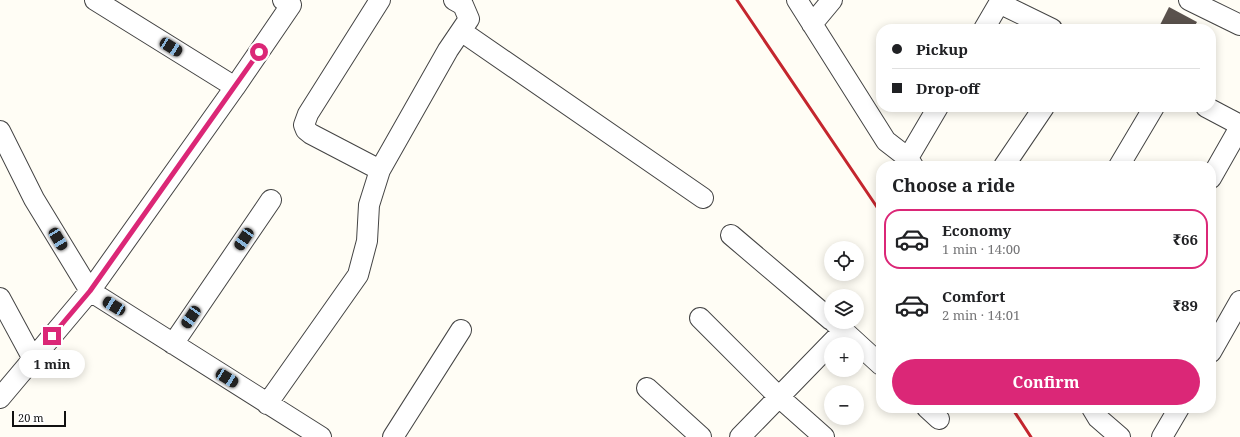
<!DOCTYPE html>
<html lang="en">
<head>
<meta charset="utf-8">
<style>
  body { margin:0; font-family:"Noto Serif",serif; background:#f6f6f6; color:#202124; height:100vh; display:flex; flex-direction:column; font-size:15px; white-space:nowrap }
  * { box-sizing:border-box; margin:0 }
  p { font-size:13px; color:#757577 }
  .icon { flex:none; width:22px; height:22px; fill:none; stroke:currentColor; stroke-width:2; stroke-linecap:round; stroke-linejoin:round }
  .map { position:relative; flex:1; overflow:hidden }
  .details { position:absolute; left:876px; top:161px; width:340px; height:252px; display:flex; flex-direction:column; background:#fff; border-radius:16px; box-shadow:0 2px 10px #0003 }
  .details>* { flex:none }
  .banner { position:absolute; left:876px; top:24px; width:340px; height:88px; border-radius:16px; box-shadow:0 2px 10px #0003; display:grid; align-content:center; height:88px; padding:0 16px; background:#fff }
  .tools { position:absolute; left:824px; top:241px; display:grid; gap:8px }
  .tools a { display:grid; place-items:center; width:40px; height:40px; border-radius:50%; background:#fff; box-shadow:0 2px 10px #0003; font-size:20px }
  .scale { position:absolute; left:12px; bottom:10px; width:54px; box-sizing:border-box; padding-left:4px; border:2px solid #111; border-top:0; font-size:11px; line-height:14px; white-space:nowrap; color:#111; -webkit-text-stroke:3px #fff; paint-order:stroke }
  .end { position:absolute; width:18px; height:18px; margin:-9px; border:5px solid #db2777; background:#fff; box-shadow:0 0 0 2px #fff }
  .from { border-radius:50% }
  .bubble { position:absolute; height:28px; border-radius:14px; background:#fff; box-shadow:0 2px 10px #0003; font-size:13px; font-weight:700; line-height:28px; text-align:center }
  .car { position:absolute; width:12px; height:24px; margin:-12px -6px; border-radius:5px; box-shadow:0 0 3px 1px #0007; background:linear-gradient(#222 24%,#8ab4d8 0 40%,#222 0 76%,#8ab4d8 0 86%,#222 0) }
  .banner b { display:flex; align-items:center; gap:14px; height:38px; font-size:15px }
  .banner b+b { border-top:1px solid #e0e0e0 }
  .banner i { width:10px; height:10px; background:#202124 }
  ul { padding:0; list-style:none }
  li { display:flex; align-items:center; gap:12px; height:60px; margin:0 8px 6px; padding:0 8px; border:2px solid transparent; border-radius:16px }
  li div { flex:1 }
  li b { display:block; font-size:15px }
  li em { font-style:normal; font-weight:700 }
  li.active { border-color:#db2777 }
  li>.icon { width:36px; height:36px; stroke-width:1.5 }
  h2 { padding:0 16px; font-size:18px; line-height:48px }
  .primary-button { display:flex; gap:8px; margin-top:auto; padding:8px 16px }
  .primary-button a { flex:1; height:46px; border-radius:24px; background:#db2777; color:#fff; font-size:16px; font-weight:700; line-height:46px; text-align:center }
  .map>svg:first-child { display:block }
  .building { fill:#5a524d }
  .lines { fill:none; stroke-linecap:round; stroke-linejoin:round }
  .minor-casing { stroke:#444; stroke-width:22 }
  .minor { stroke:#fff; stroke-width:20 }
  .rail { stroke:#c4262e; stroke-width:3 }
  .route { stroke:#db2777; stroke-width:5 }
</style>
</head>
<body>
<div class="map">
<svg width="1240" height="437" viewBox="0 0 1240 437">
  <rect width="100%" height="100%" fill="#fffdf5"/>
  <path class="building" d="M1169,7L1197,22L1193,29H1158Z"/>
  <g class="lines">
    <g class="minor-casing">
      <path id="minor" d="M797,0L886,141L908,158L913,166
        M1189,0L1240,25
        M999,3L1052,29
        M812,24L832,0
        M984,29L1001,0
        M461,31L703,198
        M235,87L291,5L283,0
        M1206,107L1240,125
        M0,131L34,199L90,291L321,437
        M908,158L938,107
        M1004,166L1044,107
        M1119,166L1154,107
        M380,170L311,134L306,130L304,125L308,114L380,0
        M1211,178L1240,127
        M731,235L831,320
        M0,298L33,359
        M700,318L779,397L824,437
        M834,322L881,365
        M173,344L271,200
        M1211,352L1240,301
        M647,388L701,437
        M0,398L90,291L235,87L95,0
        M267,404L358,275L367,241L369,205L380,170L448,50L469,19L463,5L454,0
        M927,408L939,419
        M1092,408L1098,418L1120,437
        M393,437L461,330
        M740,437L844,330
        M1162,437L1179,408"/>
    </g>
    <use href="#minor" class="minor"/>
    <path class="rail" d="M737,0L881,213
      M1012,408L1031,437"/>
  </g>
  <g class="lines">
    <path class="route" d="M52,336L90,291L259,52"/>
  </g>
</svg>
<div class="tools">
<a><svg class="icon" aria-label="locate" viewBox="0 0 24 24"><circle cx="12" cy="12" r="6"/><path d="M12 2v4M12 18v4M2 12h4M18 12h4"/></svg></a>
<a><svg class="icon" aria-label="layers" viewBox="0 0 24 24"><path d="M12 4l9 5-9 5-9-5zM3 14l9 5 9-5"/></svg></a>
<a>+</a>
<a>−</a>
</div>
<div class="scale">20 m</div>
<i class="end from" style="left:259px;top:52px"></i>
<i class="end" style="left:52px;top:336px"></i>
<div class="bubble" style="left:19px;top:350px;width:66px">1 min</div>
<i class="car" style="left:171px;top:47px;rotate:122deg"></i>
<i class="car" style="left:58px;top:239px;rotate:149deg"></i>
<i class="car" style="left:244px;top:239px;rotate:214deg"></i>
<i class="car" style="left:114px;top:306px;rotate:302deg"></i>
<i class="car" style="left:191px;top:317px;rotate:214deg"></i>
<i class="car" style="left:227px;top:378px;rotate:122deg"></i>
<div class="banner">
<b><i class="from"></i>Pickup</b>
<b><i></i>Drop-off</b>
</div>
<section class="details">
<h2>Choose a ride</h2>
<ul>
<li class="active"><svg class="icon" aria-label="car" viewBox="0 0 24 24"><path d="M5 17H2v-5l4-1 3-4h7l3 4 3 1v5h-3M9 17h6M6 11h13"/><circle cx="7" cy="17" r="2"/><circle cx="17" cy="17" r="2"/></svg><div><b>Economy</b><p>1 min · 14:00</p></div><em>₹66</em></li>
<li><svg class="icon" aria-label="car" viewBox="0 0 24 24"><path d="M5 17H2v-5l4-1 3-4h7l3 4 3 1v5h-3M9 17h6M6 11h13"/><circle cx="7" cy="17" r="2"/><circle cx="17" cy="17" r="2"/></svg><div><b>Comfort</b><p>2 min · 14:01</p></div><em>₹89</em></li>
</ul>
<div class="primary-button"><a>Confirm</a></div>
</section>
</div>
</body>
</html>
